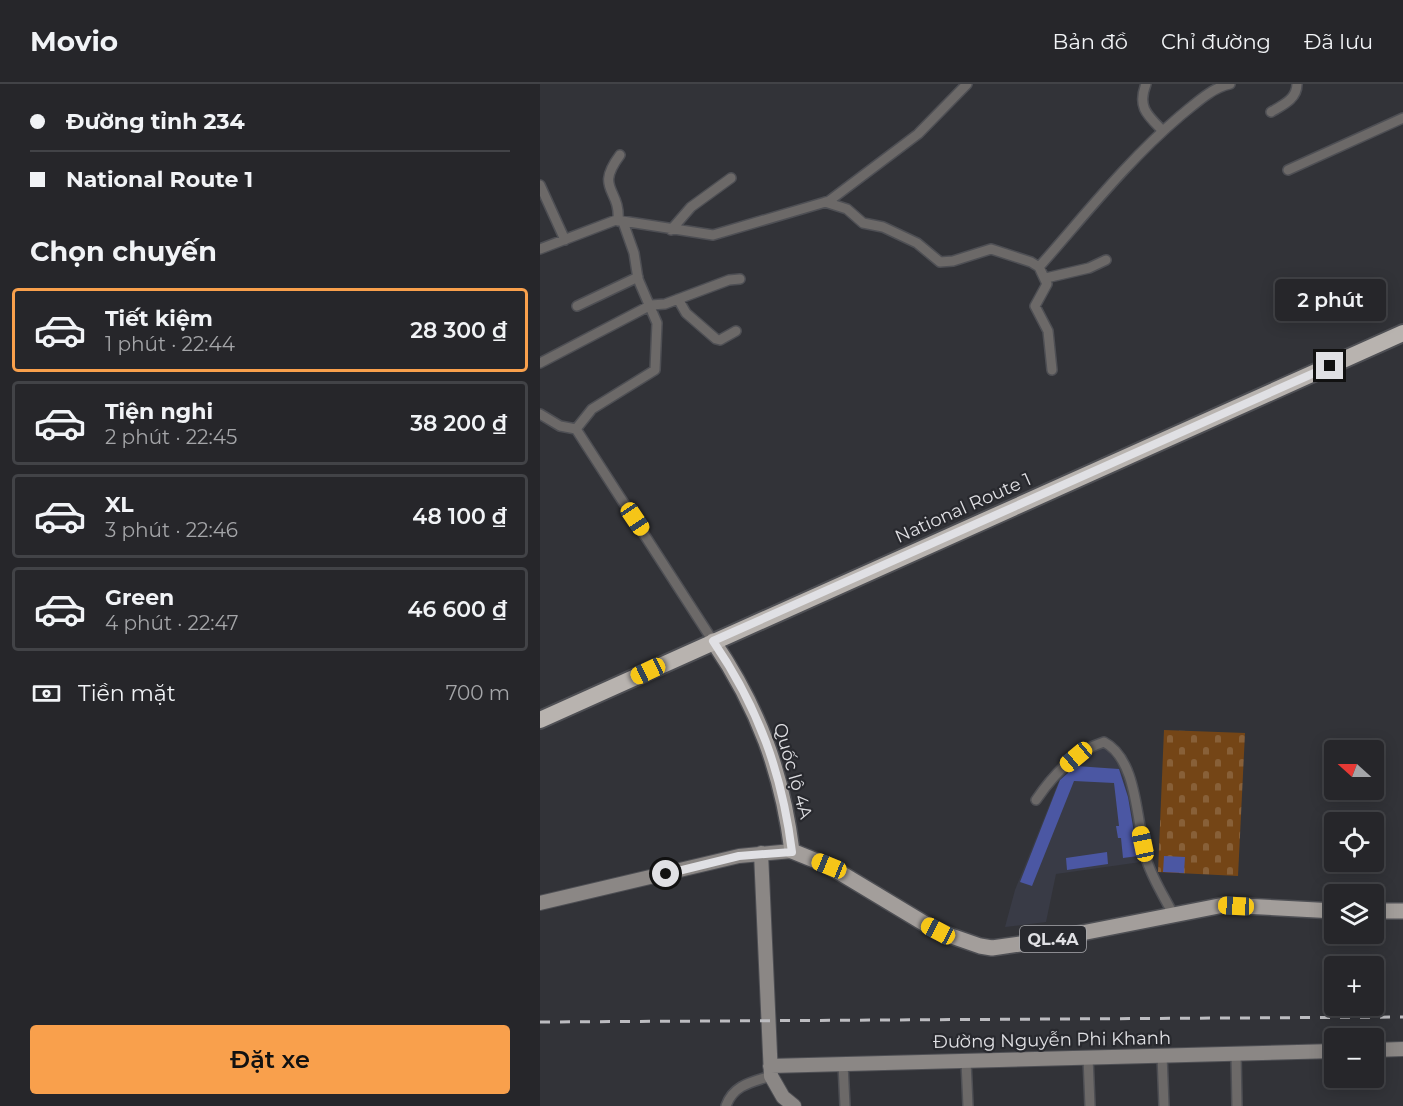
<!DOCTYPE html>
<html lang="vi">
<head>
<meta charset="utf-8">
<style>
  body { margin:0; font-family:Montserrat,sans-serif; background:#2e2e32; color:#f1f3f6; height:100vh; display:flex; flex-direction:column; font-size:22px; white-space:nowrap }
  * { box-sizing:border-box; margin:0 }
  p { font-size:20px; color:#a4a5a8 }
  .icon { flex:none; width:33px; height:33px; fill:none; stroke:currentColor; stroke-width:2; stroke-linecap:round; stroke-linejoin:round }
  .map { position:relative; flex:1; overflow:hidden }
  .drawer { display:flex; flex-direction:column; background:#26262a; width:540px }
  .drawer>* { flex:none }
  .hud { display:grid; align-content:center; height:132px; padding:0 30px; background:#26262a }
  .needle { width:39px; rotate:291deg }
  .fabs { position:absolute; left:784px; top:656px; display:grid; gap:12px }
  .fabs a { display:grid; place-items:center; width:60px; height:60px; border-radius:6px; background:#26262a; box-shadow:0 3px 15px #0003,0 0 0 2px #424347; font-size:30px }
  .end { position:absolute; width:27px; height:27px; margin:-14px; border:8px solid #e0e0e4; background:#111; box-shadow:0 0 0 3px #111 }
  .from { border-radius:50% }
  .bubble { position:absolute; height:42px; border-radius:6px; background:#26262a; box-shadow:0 3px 15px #0003,0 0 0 2px #424347; font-size:20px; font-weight:600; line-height:42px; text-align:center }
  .car { position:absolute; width:18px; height:36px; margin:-18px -9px; border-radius:8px; box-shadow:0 0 4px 2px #0007; background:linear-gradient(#f5c518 24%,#345 0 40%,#f5c518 0 76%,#345 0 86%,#f5c518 0) }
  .hud b { display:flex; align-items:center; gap:21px; height:57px; font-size:22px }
  .hud b+b { border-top:2px solid #424347 }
  .hud i { width:15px; height:15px; background:#f1f3f6 }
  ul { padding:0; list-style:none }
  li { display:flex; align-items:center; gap:18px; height:84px; margin:0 12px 9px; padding:0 18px; border:3px solid #424347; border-radius:6px }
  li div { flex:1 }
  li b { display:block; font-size:22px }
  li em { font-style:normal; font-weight:600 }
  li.on { border-color:#f9a04c }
  li>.icon { width:54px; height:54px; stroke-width:1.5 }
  h2 { padding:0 30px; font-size:27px; line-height:72px }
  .pay { display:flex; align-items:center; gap:15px; height:66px; padding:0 30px; font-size:22px }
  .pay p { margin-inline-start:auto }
  .action { display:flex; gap:12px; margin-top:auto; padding:12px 30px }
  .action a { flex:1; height:69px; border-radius:6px; background:#f9a04c; color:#111; font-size:24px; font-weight:600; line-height:69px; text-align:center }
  header { display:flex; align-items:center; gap:36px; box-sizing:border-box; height:84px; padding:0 30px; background:#26262a; border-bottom:2px solid #424347 }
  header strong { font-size:28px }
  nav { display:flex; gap:33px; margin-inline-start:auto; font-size:21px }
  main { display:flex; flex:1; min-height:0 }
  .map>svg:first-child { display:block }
  .built { fill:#393b46 }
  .cemetery { fill:url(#cemetery-stones) }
  .building { fill:#4b57a3 }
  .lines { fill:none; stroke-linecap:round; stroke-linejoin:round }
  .street-casing { stroke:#4e4f54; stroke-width:12 }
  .secondary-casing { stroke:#4e4f54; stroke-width:16 }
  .primary-casing { stroke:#4e4f54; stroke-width:18 }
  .highway-casing { stroke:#4e4f54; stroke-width:20 }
  .street { stroke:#6c6968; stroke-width:9 }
  .secondary { stroke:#8b8785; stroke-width:14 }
  .primary { stroke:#a39e9b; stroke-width:15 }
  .highway { stroke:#b8b3af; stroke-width:16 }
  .rail { stroke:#bcbcc0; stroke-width:3; stroke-dasharray:10 10; stroke-linecap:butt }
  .route { stroke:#e0e0e4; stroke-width:8 }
  .labels { text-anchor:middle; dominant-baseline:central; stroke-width:4.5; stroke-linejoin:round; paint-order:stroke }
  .shield { fill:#28292e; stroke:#a9a9ad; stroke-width:1.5 }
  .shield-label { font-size:16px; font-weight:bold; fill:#e0e0e4 }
  .street-label { font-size:18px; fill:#e0e0e4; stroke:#28292e }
</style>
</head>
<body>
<header>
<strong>Movio</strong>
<nav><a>Bản đồ</a><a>Chỉ đường</a><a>Đã lưu</a></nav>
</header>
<main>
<section class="drawer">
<div class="hud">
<b><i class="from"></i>Đường tỉnh 234</b>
<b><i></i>National Route 1</b>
</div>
<h2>Chọn chuyến</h2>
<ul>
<li class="on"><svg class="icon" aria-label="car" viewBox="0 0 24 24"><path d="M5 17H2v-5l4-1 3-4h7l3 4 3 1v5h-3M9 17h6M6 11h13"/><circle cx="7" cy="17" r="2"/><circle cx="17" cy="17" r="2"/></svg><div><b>Tiết kiệm</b><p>1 phút · 22:44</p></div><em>28 300 ₫</em></li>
<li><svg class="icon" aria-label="car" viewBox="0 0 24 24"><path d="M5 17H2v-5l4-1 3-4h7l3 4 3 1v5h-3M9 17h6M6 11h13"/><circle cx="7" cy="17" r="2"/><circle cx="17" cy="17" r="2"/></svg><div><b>Tiện nghi</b><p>2 phút · 22:45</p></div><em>38 200 ₫</em></li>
<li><svg class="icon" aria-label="car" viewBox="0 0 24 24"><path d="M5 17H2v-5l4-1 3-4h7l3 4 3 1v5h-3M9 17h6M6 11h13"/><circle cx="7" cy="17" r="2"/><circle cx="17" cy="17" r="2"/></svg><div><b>XL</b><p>3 phút · 22:46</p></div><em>48 100 ₫</em></li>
<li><svg class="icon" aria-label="car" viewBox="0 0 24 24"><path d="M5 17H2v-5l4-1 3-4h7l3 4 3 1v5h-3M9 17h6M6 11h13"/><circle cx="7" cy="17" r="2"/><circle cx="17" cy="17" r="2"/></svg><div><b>Green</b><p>4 phút · 22:47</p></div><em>46 600 ₫</em></li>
</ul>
<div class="pay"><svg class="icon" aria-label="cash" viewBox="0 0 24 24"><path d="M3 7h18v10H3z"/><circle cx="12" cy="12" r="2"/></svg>Tiền mặt<p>700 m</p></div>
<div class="action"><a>Đặt xe</a></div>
</section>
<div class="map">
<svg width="863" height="1022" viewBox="0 0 863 1022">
  <defs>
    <pattern id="cemetery-stones" width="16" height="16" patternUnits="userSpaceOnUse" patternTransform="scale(1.5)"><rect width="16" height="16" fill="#744516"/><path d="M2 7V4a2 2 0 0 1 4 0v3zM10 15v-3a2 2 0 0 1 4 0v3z" fill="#886038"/></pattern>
  </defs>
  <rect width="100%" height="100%" fill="#323338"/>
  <path class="built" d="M557,664L567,665L589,697L601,778L516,790L506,838L465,843L475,806L522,689Z"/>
  <path class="cemetery" d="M624,646L705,649L698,792L618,788Z"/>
  <path class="building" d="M536,682L579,685L588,713L598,772L583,774L581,754H578L576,742H579L574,699L534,697L492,802L480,798L520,696Z
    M567,768L568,780L527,786L526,774Z
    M624,772L645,773L644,789L623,788Z"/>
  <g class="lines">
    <g class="street-casing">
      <path id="street" d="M606,0C597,23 607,31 623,47
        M731,28C743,21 757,15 757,0
        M748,86L863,34
        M0,101L25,156
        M285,118L307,125L323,139L343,143L377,159L400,178L413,177L451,165L491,178L499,183L507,200L495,222L508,247L512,286
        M78,137C81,104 54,106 80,71
        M131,146L151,123L191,94
        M0,165L76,136L173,151L289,117L378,50L427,0
        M499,183C545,131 587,77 640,32C655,20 671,4 690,0
        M506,194L549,184L566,176
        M138,215L146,229L176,255L180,256L196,247
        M37,222L98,193
        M0,279L111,221L125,220L189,196L200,195
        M0,330L20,342L36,345L173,557
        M36,345L52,325L115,286L117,239L98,195L94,169L83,138
        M496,716C513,691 535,667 564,658C599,676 596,742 607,777C613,796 625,814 634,832
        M696,970L697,1022
        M622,971L624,1022
        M548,973L550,1022
        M426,977L428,1022
        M303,980L305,1022
        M186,1022C193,1001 212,998 231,992"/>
    </g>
    <g class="secondary-casing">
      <path id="secondary" d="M221,769L231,992L243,1013L254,1022
        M0,819L199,772L252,767
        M834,966L863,965
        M230,982L795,967"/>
    </g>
    <g class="primary-casing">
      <path id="primary" d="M173,557C218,623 242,688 252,767L289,782L397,847L440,862L452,864L501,857L684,821L795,827
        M834,827H863"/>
    </g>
    <g class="highway-casing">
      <path id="highway" d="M0,636L863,249"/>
    </g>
    <use href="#street" class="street"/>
    <use href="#secondary" class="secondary"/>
    <use href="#primary" class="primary"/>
    <use href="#highway" class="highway"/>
    <path class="rail" d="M0,938L863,933"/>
  </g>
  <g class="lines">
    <path class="route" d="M126,790L199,772L252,768C242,688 218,623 173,557L790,282"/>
  </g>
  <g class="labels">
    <rect class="shield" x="480" y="842" width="66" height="26" rx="4.5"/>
    <g class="shield-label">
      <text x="513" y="855">QL.4A</text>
    </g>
    <g class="street-label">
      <text transform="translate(423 424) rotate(-24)">National Route 1</text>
      <text transform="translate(253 687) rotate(74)">Quốc lộ 4A</text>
      <text transform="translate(512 956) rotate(-1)">Đường Nguyễn Phi Khanh</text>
    </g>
  </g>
</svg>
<div class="fabs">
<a><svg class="needle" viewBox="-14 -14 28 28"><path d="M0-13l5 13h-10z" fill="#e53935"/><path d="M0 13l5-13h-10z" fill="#a4a5a8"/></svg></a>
<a><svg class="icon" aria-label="locate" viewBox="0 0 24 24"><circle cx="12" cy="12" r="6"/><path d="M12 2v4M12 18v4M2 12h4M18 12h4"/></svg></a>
<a><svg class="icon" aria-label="layers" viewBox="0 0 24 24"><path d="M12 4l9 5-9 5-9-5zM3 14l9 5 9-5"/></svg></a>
<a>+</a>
<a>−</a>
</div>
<i class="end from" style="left:126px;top:790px"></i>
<i class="end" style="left:790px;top:282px"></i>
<div class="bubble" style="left:735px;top:195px;width:111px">2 phút</div>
<i class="car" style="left:95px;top:435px;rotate:146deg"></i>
<i class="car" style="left:108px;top:587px;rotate:245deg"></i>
<i class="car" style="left:536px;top:673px;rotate:230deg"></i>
<i class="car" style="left:603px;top:760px;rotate:348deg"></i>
<i class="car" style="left:289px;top:782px;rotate:292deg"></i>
<i class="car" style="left:696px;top:822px;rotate:273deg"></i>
<i class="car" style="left:398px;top:847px;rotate:298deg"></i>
</div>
</main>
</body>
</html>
